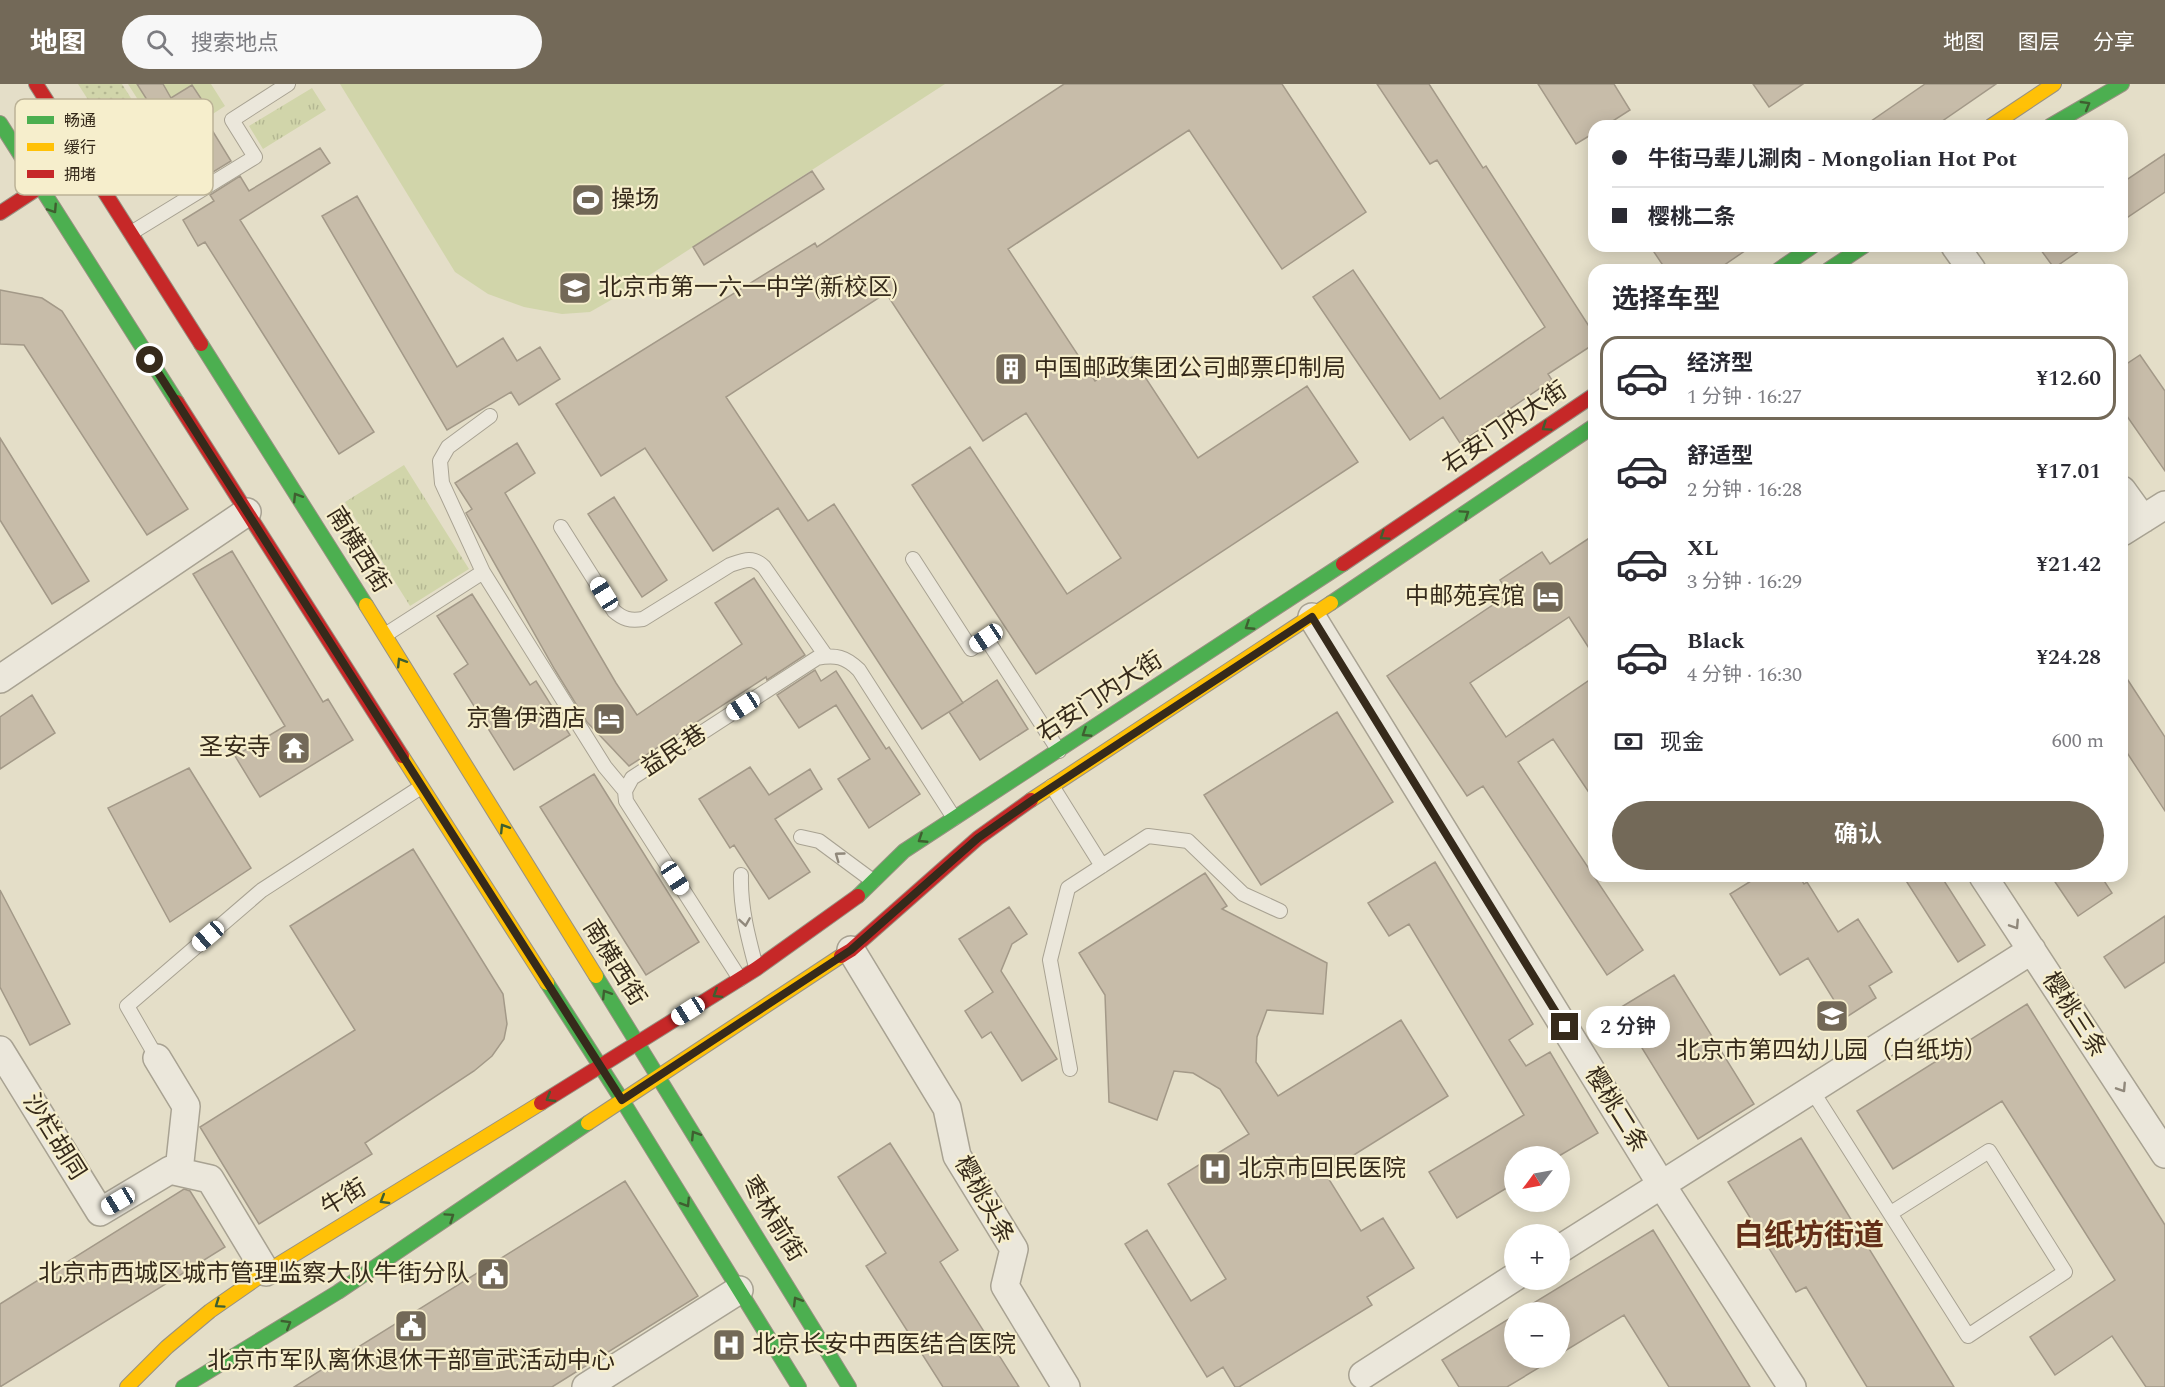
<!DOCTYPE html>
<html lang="zh">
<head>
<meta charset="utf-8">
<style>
  body { margin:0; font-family:Spectral,"Noto Sans SC",serif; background:#f7f7f7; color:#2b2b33; height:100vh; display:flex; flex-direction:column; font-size:22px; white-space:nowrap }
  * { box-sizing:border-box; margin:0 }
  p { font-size:20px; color:#7c7c81 }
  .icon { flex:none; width:33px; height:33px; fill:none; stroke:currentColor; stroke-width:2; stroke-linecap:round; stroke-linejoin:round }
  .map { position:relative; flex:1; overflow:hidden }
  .sheet { position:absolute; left:1588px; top:180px; width:540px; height:618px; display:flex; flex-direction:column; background:#fff; border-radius:18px; box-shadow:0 3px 15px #0003 }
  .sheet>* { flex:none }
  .guide { position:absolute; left:1588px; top:36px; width:540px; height:132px; border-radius:18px; box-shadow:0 3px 15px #0003; display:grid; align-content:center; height:132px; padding:0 24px; background:#fff }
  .needle { width:39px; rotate:238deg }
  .buttons { position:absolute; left:1504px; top:1062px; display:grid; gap:12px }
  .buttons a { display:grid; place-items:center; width:66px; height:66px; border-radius:50%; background:#fff; box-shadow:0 3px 15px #0003; font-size:30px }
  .end { position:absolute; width:27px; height:27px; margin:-14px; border:8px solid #362a1b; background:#fff; box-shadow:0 0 0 3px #fff }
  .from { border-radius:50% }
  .bubble { position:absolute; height:42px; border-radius:21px; background:#fff; box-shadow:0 3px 15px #0003; font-size:20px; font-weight:600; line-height:42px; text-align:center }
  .car { position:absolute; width:18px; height:36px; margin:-18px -9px; border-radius:8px; box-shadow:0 0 4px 2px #0007; background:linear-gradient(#fff 24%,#345 0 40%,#fff 0 76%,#345 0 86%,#fff 0) }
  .guide b { display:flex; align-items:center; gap:21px; height:57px; font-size:22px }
  .guide b+b { border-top:2px solid #e1e1e2 }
  .guide i { width:15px; height:15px; background:#2b2b33 }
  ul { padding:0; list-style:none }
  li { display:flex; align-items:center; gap:18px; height:84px; margin:0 12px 9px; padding:0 12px; border:3px solid transparent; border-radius:18px }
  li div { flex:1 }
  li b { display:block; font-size:22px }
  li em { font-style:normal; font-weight:600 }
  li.active { border-color:#736958 }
  li>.icon { width:54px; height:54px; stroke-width:1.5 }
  h2 { padding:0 24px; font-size:27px; line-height:72px }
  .pay { display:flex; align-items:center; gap:15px; height:66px; padding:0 24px; font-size:22px }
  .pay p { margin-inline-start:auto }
  .action { display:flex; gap:12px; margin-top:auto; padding:12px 24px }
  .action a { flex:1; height:69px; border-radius:36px; background:#736958; color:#fff; font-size:24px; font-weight:600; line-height:69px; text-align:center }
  header { display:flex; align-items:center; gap:36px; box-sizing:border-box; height:84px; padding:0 30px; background:#736958; color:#fff }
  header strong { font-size:28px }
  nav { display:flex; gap:33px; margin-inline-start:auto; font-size:21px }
  .search { width:420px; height:54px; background:#f7f7f7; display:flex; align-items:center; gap:15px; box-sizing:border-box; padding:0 21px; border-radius:33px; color:#7c7c81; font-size:22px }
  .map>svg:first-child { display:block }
  .grass { fill:url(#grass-dots) }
  .park { fill:url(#park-tufts) }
  .pitch { fill:#d1d5aa }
  .building { fill:#c7bca9; stroke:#a39988; stroke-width:1.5 }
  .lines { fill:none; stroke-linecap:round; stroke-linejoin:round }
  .lane-casing { stroke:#a8a292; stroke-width:16 }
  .street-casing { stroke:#a8a292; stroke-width:30 }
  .fast-casing { stroke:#989182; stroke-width:16 }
  .slow-casing { stroke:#989182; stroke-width:16 }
  .jam-casing { stroke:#989182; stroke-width:16 }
  .lane { stroke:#ebe7db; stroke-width:14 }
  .street { stroke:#ebe7db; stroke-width:27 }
  .fast { stroke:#4caf50; stroke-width:14 }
  .slow { stroke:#ffc107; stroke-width:14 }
  .jam { stroke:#c62828; stroke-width:14 }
  .oneway { stroke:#3f5f30 }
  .oneway2 { stroke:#90887b }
  .route { stroke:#362a1b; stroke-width:8 }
  .labels { text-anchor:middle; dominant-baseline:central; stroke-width:4.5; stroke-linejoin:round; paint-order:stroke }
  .poi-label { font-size:24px; fill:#362a1b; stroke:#f6eecc; text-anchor:start }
  .street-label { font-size:24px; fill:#362a1b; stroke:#f6eecc }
  .district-label { font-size:30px; font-weight:bold; fill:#642f19; stroke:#f6eecc }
  .key { fill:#f6eecc; stroke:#bcb397; stroke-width:1.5 }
  .key-label { font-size:16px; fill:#362a1b }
</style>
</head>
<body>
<header>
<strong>地图</strong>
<div class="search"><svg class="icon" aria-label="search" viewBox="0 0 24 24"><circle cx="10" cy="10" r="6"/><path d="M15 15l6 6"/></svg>搜索地点</div>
<nav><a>地图</a><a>图层</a><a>分享</a></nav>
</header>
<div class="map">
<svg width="2165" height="1303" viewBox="0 0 2165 1303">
  <defs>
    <pattern id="grass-dots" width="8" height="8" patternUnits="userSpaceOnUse" patternTransform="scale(1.5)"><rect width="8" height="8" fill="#d1d5aa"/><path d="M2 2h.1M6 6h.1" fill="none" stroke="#b4b792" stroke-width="1.8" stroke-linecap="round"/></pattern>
    <pattern id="park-tufts" width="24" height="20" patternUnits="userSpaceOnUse" patternTransform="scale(1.5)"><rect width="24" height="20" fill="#d1d5aa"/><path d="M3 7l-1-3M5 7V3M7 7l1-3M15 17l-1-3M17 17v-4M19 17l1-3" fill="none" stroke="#b4b792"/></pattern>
  </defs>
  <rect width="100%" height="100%" fill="#e4dec8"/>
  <path class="grass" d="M78,0H122L146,38L115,58Z"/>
  <path class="park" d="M128,0H211L225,22L205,35L198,25L159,49Z
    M312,4L326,26L263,65L249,42Z
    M404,381L469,485L410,522L345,418Z"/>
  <path class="pitch" d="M340,0H945L611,216L590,228L562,230L524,223L488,210L455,188Z"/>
  <path class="building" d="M137,0H163L171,14L192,1L202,16L196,20L231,77L200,96L165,39L163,41Z
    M1064,0H1282L1366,128L1282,185L1189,46L1008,165L1095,297L1132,273L1198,374L1307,302L1358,378L1036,590L912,401L970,363L1067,510L1121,474L1026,329L983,357L886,209L726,313L808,437L834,420L963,619L922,645L778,424L713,467L645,364L601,392L556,320L815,159L817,163Z
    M1377,0H1429L1483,84L1486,82L1594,250V260L1548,290L1552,296L1460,359L1443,333L1410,356L1313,213L1353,186L1440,315L1545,243L1437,76L1430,80Z
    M1538,0H1614L1630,26L1605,42H1594V49L1576,60Z
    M1753,0H1803L1769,23Z
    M1925,0H1996L1935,42H1864Z
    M320,64L330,79L240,136L374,348L339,370L205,158L198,162L183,136L214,117L210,111L240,92L249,107Z
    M2165,70V108L2122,137V99Z
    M812,87L824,105L704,181L693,163Z
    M357,112L457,283L503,254L517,277L540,263L560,295L519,321L511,308L447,346L322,132Z
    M1650,162H1752L1717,186H1666Z
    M2038,162H2086L2054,184Z
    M0,206L42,214L62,227L188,425L147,451L24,261L0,260Z
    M2140,271L2165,307V387L2122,325V283Z
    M0,354L89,497L52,520L0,436Z
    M517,359L535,389L505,409L616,599L637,631L742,560L715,519L754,494L805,571L767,596L766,593L629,682L587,638L555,586L466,429L472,425L455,399Z
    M614,413L667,496L642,513L588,430Z
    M1594,451V572L1569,533L1470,599L1506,653L1594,593V716L1553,655L1518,678L1643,866L1607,891L1483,702L1467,712L1387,592L1509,510L1500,496L1542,468L1550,480Z
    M232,467L323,618L328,615L353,656L260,713L235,672L285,642L193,490Z
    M472,510L530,601L536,597L570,651L514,686L454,590L468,580L437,532Z
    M815,586L821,597L836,587L886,665L889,663L920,710L869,744L838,695L870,675L836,621L799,644L777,611Z
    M2122,587L2165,653V727L2122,661Z
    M997,596L1028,645L980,676L949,628Z
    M32,611L55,649L0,685V633Z
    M1337,628L1393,718L1261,801L1204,711Z
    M750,683L769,711L810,685L822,705L775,735L810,788L769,815L734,761L730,764L699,715Z
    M189,684L251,784L170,838L108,724Z
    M594,690L699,858L646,891L540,723Z
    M413,765L503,910L507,940L504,955L492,972L474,987L365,1059L372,1070L259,1140L200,1043L355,946L290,842Z
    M1435,778L1533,940L1509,956L1526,982L1550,968L1598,1049L1559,1072H1515V1099L1457,1134L1429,1088L1524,1031L1409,840L1389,852L1368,819Z
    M1205,789L1227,822L1222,825L1327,879L1323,930L1267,926L1257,953L1256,978L1278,1012L1401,936L1448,1012L1325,1089L1361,1147L1383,1134L1414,1184L1367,1213L1372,1221L1239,1303H1235L1223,1283L1207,1293L1125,1160L1147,1146L1191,1217L1226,1195L1168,1100L1249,1050L1220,1005L1193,989L1174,987L1157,1036L1109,1018L1105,911L1079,869Z
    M1759,792H1799L1804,800L1807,798L1838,848L1858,835L1892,888L1869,902L1876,914L1845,934L1808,874L1780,891L1730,810Z
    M1903,792H1941L1985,861L1958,878Z
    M2051,792H2101L2112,809L2078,832Z
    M0,806L70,940L30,961L0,903Z
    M1009,823L1027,850L1012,860L1001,887L1057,975L1022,997L991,948L982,954L965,927L993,908L959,855Z
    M2165,832V878L2125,904L2104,873Z
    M1674,891L1754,1020L1698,1055L1618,925Z
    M2027,920L2165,1141V1303H2146L2112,1252L2055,1291L2030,1253L2115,1196L2002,1017L1893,1085L1857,1027Z
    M1801,1054L1954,1303H1867L1806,1203L1796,1208L1728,1098Z
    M890,1059L958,1166L940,1178L1019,1303H943L866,1182L886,1169L838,1093Z
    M625,1097L698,1212L552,1303H294Z
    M184,1105L190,1107L225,1163L0,1303V1220Z
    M1653,1146L1750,1303H1669L1624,1231L1560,1270V1228H1519Z
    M1515,1231V1274H1555L1507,1303H1459L1442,1276Z"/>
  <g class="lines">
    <g class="lane-casing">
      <path id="lane" d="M131,149L255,73L232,36L288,0
        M490,332L448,363L440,377L442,399L483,488L605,683L625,707
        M561,443L614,527C623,535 630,537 643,535L730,481C744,476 753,472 764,483L826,572
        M913,475L971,565L986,554L1059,667
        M385,551L483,488
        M1052,702L1102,782
        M801,753L819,757L873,797
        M741,791C740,823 748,853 756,883
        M740,895L626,717L625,707L632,694L817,574C835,570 846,573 859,586L954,734
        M157,974L127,922L262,806L421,703
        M1070,985L1050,876L1068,804L1148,752L1188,757L1243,810L1280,827
        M1811,1005L1968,1252L2065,1188L1989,1067L1891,1129"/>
    </g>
    <g class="street-casing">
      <path id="street" d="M1955,162L1972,186
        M2122,406L2143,435
        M2122,448L2165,421
        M1312,533L1661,1100L1792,1303
        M0,595L247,428
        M1983,792L2165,1070
        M851,866L947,1024L957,1072L1014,1165L1005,1202L1066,1303
        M0,966L100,1128L170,1086L210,1095L266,1188
        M157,974L186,1022L179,1087
        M1560,1165L2032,866
        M1363,1291L1515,1193
        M586,1303L739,1206"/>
    </g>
    <g class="fast-casing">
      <path id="fast" d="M0,39L177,318
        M2050,42L2122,0
        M1778,186L1813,162
        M1828,186L1864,162
        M201,260L366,521
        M1331,519L1594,342
        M858,812L904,767L1343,480
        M596,892L849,1303
        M547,899L622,1016L799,1303
        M183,1303L338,1208L588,1039"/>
    </g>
    <g class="slow-casing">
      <path id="slow" d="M1991,42L2054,0
        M366,521L596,892
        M402,672L547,899
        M1031,716L1331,519
        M588,1039L841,872
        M127,1303L167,1263L210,1227L266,1188L541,1019"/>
    </g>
    <g class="jam-casing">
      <path id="jam" d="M36,0L201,260
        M0,129L84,74
        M177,318L402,672
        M1343,480L1594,311
        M841,872L851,866L978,754L1031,716
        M541,1019L756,885L858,812"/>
    </g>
    <use href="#lane" class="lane"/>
    <use href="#street" class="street"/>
    <use href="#fast" class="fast"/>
    <use href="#slow" class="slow"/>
    <use href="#jam" class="jam"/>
  </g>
  <defs><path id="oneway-chevron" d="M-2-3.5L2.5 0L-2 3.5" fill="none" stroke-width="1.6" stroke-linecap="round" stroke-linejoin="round" transform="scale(1.5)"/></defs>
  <g class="oneway">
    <use href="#oneway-chevron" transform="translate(2086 21) rotate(-30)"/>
    <use href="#oneway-chevron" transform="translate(53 125) rotate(57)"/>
    <use href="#oneway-chevron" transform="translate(1546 343) rotate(146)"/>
    <use href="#oneway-chevron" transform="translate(297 413) rotate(-122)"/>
    <use href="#oneway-chevron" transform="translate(1465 430) rotate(-34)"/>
    <use href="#oneway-chevron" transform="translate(1384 452) rotate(146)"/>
    <use href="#oneway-chevron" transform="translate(1249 542) rotate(147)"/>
    <use href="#oneway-chevron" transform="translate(401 578) rotate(-122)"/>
    <use href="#oneway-chevron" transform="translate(1086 649) rotate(147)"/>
    <use href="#oneway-chevron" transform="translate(504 744) rotate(-122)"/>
    <use href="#oneway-chevron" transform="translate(922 755) rotate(147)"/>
    <use href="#oneway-chevron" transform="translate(606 910) rotate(-122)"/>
    <use href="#oneway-chevron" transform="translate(717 910) rotate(148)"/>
    <use href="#oneway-chevron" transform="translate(550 1014) rotate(149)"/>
    <use href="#oneway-chevron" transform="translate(695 1051) rotate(-122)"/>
    <use href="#oneway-chevron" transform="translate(384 1116) rotate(149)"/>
    <use href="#oneway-chevron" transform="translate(686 1119) rotate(58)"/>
    <use href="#oneway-chevron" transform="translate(450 1133) rotate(-34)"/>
    <use href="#oneway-chevron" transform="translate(797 1217) rotate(-121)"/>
    <use href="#oneway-chevron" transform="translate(219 1220) rotate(145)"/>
    <use href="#oneway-chevron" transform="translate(287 1240) rotate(-31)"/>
  </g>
  <g class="oneway2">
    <use href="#oneway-chevron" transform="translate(839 772) rotate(-144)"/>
    <use href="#oneway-chevron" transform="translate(745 838) rotate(81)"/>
    <use href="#oneway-chevron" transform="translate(2015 841) rotate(57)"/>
    <use href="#oneway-chevron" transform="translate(2122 1004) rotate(57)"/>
  </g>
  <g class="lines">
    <path class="route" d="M150,276L622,1016L851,866L978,754L1034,715L1312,533L1565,943"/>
  </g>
  <defs>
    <g id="stadium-square" transform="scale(1.725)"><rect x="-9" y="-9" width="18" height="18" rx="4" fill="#736958" stroke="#f6eecc"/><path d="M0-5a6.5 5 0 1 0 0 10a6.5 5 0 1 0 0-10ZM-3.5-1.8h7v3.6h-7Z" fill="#fff"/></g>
    <g id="school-square" transform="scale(1.725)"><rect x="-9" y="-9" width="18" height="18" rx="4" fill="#736958" stroke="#f6eecc"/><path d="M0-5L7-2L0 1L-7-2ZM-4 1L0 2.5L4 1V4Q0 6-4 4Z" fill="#fff"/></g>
    <g id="building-square" transform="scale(1.725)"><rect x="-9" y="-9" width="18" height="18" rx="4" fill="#736958" stroke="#f6eecc"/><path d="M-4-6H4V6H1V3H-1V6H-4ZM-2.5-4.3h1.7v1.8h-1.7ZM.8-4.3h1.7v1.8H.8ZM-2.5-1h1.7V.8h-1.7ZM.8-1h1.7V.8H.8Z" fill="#fff"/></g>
    <g id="hotel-square" transform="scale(1.725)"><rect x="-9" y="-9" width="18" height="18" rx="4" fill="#736958" stroke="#f6eecc"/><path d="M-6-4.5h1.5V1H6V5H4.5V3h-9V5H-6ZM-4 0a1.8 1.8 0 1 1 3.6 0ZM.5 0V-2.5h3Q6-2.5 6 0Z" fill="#fff"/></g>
    <g id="temple-square" transform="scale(1.725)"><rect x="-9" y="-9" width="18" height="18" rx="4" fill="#736958" stroke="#f6eecc"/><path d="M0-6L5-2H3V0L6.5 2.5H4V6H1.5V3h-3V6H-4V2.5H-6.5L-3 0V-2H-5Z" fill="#fff"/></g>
    <g id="hospital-square" transform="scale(1.725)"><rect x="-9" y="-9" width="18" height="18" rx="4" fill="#736958" stroke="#f6eecc"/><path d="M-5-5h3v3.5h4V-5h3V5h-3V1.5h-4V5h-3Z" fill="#fff"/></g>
    <g id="civic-square" transform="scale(1.725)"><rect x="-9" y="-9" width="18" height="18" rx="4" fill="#736958" stroke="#f6eecc"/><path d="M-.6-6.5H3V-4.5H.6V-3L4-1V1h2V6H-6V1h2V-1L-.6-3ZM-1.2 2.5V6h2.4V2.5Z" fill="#fff"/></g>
  </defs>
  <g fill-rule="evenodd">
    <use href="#stadium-square" x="588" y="116"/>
    <use href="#school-square" x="575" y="204"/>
    <use href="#building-square" x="1011" y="285"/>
    <use href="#hotel-square" x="1548" y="513"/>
    <use href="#hotel-square" x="609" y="635"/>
    <use href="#temple-square" x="294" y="664"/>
    <use href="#school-square" x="1832" y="932"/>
    <use href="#hospital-square" x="1215" y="1085"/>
    <use href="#civic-square" x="493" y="1190"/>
    <use href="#civic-square" x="411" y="1242"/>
    <use href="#hospital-square" x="729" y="1261"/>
  </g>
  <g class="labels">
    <g class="poi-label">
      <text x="611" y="116">操场</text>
      <text x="598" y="204">北京市第一六一中学(新校区)</text>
      <text x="1034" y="285">中国邮政集团公司邮票印制局</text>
      <text x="1525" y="513" text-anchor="end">中邮苑宾馆</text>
      <text x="586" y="635" text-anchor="end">京鲁伊酒店</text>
      <text x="271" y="664" text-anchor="end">圣安寺</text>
      <text x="1832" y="967" text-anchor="middle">北京市第四幼儿园（白纸坊）</text>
      <text x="1238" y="1085">北京市回民医院</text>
      <text x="470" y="1190" text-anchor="end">北京市西城区城市管理监察大队牛街分队</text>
      <text x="752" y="1261">北京长安中西医结合医院</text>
      <text x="411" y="1277" text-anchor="middle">北京市军队离休退休干部宣武活动中心</text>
    </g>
    <g class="street-label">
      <text transform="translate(1505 344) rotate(-34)">右安门内大街</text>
      <text transform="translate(358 466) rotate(58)">南横西街</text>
      <text transform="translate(1100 613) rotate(-33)">右安门内大街</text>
      <text transform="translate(674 667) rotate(-33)">益民巷</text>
      <text transform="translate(614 879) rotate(58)">南横西街</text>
      <text transform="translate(2074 931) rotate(57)">樱桃三条</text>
      <text transform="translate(1616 1026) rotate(58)">樱桃二条</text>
      <text transform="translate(54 1053) rotate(58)">沙栏胡同</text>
      <text transform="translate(344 1114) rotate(-31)">牛街</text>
      <text transform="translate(984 1116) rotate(61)">樱桃头条</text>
      <text transform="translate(773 1135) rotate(58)">枣林前街</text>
    </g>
    <g class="district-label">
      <text x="1809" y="1152">白纸坊街道</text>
    </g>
  </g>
  <rect x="15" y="15" width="198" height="96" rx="9" class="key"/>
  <rect x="27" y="32" width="27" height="8" fill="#4caf50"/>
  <rect x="27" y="59" width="27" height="8" fill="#ffc107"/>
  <rect x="27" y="86" width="27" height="8" fill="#c62828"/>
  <g class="key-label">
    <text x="64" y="42">畅通</text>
    <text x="64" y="69">缓行</text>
    <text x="64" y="96">拥堵</text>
  </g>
</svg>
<div class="buttons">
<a><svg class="needle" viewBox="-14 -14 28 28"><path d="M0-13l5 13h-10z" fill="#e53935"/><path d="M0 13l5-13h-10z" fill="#7c7c81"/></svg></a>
<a>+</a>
<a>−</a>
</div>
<i class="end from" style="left:150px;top:276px"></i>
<i class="end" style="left:1565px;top:943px"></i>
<div class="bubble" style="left:1586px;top:922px;width:84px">2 分钟</div>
<i class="car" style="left:604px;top:510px;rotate:328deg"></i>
<i class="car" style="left:986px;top:554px;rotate:236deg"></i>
<i class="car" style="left:743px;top:622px;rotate:237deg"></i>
<i class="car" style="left:675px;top:794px;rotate:147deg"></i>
<i class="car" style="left:208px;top:852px;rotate:229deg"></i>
<i class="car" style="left:688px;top:927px;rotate:238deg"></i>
<i class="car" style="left:118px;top:1117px;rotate:239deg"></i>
<div class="guide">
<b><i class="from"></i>牛街马辈儿涮肉 - Mongolian Hot Pot</b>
<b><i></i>樱桃二条</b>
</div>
<section class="sheet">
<h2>选择车型</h2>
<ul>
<li class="active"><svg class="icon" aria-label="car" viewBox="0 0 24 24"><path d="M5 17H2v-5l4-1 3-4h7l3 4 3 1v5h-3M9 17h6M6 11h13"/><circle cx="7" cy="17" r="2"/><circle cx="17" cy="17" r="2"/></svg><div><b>经济型</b><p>1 分钟 · 16:27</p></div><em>¥12.60</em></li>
<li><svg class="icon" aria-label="car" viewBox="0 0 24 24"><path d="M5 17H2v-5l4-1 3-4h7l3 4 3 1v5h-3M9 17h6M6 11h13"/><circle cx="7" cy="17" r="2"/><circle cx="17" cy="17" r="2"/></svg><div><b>舒适型</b><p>2 分钟 · 16:28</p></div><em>¥17.01</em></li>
<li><svg class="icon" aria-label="car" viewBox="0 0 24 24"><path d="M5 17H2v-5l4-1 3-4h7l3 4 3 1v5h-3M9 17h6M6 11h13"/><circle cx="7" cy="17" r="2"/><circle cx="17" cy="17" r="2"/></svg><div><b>XL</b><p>3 分钟 · 16:29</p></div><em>¥21.42</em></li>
<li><svg class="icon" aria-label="car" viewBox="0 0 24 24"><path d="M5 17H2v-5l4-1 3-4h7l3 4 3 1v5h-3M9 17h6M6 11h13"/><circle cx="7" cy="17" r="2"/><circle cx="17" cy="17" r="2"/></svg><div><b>Black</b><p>4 分钟 · 16:30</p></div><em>¥24.28</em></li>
</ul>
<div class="pay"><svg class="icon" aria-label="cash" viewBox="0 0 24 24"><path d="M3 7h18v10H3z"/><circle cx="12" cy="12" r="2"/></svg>现金<p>600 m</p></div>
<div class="action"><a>确认</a></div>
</section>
</div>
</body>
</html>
